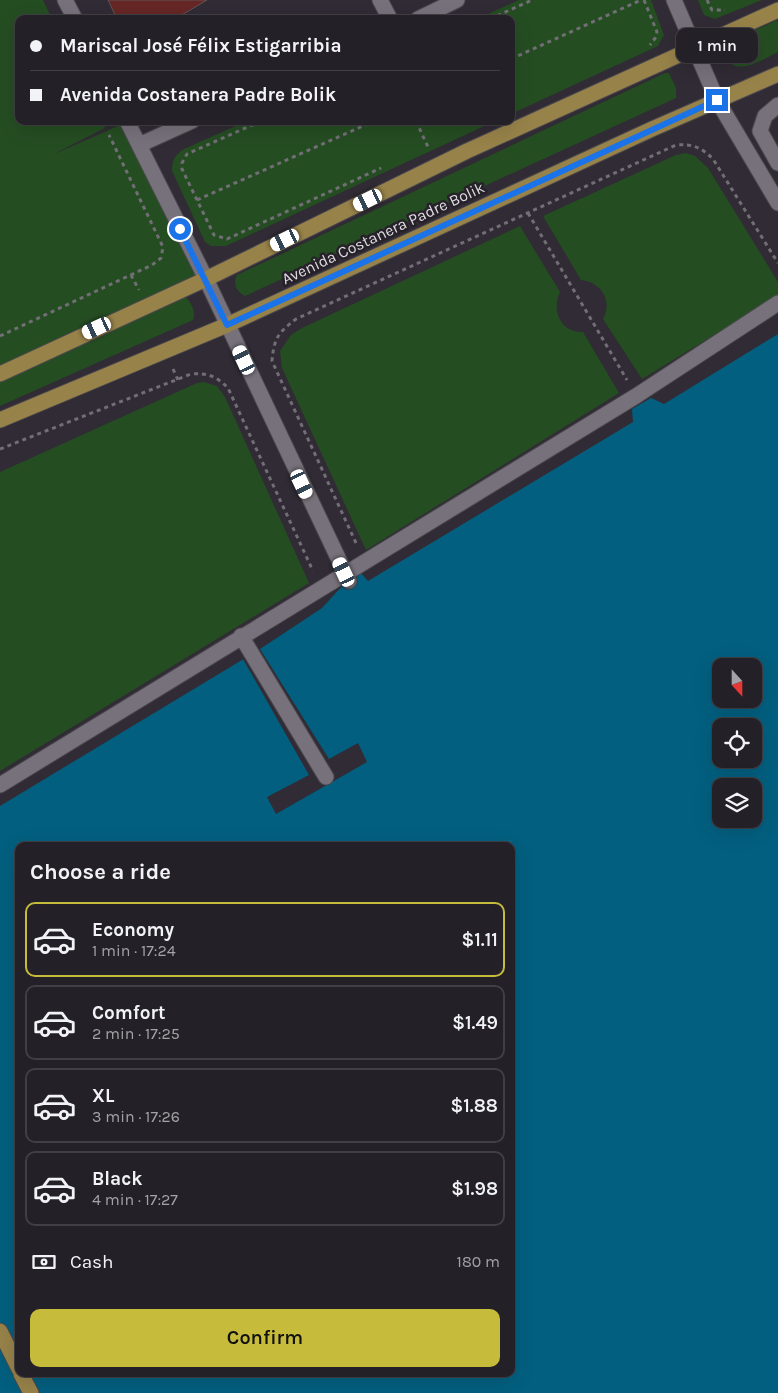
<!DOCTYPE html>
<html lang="en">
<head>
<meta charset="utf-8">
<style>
  body { margin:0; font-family:Karla,sans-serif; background:#302d33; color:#f1f3f6; height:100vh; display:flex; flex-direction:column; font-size:19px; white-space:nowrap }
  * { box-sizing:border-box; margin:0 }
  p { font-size:16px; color:#a3a3a7 }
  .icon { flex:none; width:28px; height:28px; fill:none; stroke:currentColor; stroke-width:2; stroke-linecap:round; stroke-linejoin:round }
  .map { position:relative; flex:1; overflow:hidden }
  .details { position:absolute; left:15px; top:842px; width:500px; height:535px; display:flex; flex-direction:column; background:#242027; border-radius:10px; box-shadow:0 5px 20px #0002,0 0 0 1px #413e44 }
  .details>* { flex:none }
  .guide { position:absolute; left:15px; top:15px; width:500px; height:110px; border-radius:10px; box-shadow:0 5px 20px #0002,0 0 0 1px #413e44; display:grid; align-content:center; height:110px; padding:0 15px; background:#242027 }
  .needle { width:32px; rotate:159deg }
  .tools { position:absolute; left:712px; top:658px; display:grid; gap:10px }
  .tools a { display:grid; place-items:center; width:50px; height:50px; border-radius:10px; background:#242027; box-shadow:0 5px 20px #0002,0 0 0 1px #413e44; font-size:25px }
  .end { position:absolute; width:22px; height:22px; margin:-11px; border:6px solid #1a73e8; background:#fff; box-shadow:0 0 0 2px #fff }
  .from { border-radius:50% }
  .bubble { position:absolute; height:35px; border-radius:10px; background:#242027; box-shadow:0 5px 20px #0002,0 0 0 1px #413e44; font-size:16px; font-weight:600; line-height:35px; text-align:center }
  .car { position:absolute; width:15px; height:30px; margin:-15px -8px; border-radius:6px; box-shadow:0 0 4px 1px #0007; background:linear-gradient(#fff 24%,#345 0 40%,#fff 0 76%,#345 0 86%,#fff 0) }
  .guide b { display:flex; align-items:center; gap:18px; height:48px; font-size:19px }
  .guide b+b { border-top:1px solid #413e44 }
  .guide i { width:12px; height:12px; background:#f1f3f6 }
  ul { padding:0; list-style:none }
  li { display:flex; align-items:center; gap:15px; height:75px; margin:0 10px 8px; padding:0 5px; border:2px solid #413e44; border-radius:10px }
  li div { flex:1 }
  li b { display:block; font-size:19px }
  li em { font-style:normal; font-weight:600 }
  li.active { border-color:#c7bb3c }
  li>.icon { width:45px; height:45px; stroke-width:1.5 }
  h2 { padding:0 15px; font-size:22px; line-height:60px }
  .pay { display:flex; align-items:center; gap:12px; height:55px; padding:0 15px; font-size:19px }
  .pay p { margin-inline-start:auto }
  .cta { display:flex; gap:10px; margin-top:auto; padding:10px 15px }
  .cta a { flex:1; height:58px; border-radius:10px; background:#c7bb3c; color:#111; font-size:20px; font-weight:600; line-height:58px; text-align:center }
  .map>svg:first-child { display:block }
  .green { fill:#254d22 }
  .water { fill:#035f7f; fill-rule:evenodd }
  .pier { fill:#302b34 }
  .building { fill:#662726; stroke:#615554 }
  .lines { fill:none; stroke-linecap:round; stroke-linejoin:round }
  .minor-casing { stroke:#4b484e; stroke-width:17 }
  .major-casing { stroke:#4b484e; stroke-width:17 }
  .path { stroke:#726e76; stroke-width:3; stroke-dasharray:4 4; stroke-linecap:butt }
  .minor { stroke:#77717b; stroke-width:15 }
  .major { stroke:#978249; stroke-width:15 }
  .route { stroke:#1a73e8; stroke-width:6 }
  .labels { text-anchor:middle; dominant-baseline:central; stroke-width:5; stroke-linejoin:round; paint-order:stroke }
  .street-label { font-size:16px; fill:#dedbe1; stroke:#27222a }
</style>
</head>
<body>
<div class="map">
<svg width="778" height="1393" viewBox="0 0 778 1393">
  <rect width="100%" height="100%" fill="#302b34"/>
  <path class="green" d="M0,0H43L52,19H19V121H102L105,128L52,155L127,122L206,279L0,374Z
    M519,0H651L664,35L658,46L511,114V19H477Z
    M698,0H762L715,19L704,15Z
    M778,20V52C765,58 736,78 727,58C725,52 724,48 728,42Z
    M665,73H669L676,88V98L245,296C236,292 233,283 237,275Z
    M247,121H495L226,246H211L205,242L172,171C172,160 175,155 184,149Z
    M686,153L695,156L708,168L778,282V296L642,379L603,319C613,300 601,282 581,280L543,216L676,155Z
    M520,226L560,292C551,311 561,333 583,332L619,393L366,550L282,368L280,351L291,335L302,328Z
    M183,298H187C192,305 196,312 193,320L0,406V381Z
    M204,382L217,386L225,397L309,583L0,771V472L197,383Z"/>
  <path class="water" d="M778,334V1393H0V806L260,649L322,608L343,585L361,573L368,581L633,422L632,409L651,398L664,404ZM721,666H754V699H721ZM721,726H754V759H721ZM721,786H754V819H721ZM19,846H511V1374H19Z"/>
  <path class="pier" d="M260,649L329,759L358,743L367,762L276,814L267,797L309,775L243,659Z"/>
  <path class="building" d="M108,0H207L175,19H117Z"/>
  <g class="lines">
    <g class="minor-casing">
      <path id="minor" d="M65,0L75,19
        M380,0L390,19
        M674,0L717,100L778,203
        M418,19L457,0
        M778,105L765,116L760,131L778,163
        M127,121L206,279L349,581
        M139,145L192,121
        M241,636L326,777
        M0,785L636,396L778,303"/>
    </g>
    <g class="major-casing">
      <path id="major" d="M0,374L206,279L467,151L778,10
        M0,420L227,325L652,129L778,74
        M0,1331L19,1369
        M21,1374L31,1393"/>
    </g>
    <path class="path" d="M644,0L657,32L656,37L650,45
      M707,0L712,10H725
      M490,19L532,0
      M511,59L641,0
      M261,121L187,154L182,163V169L214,235L227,239L381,168
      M416,121L428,147
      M197,200L374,121
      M528,213L627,380
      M131,275L139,290
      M0,336L152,265L161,258L163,247L109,135
      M173,369L178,380
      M0,449L191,374C208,373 216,376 228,388L313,571
      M356,543L272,361C274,338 278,333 296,319L676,145C693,144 701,147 713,159L778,263"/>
    <use href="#minor" class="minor"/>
    <use href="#major" class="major"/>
  </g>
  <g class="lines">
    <path class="route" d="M180,229L227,325L717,100"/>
  </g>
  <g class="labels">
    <g class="street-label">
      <text transform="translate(383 233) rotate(-25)">Avenida Costanera Padre Bolik</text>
    </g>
  </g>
</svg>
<div class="tools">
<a><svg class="needle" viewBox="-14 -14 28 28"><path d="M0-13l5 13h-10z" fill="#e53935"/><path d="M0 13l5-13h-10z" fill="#a3a3a7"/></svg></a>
<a><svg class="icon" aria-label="locate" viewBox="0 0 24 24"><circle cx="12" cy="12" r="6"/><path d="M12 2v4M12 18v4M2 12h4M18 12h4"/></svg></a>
<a><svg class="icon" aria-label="layers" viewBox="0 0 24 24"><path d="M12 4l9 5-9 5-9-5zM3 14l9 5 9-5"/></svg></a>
</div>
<i class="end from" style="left:180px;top:229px"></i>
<i class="end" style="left:717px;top:100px"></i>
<div class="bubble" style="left:676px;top:28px;width:82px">1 min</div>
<i class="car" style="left:368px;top:200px;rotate:244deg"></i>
<i class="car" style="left:285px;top:240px;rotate:244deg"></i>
<i class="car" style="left:97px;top:328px;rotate:245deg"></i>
<i class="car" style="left:244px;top:360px;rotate:335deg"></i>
<i class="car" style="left:302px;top:484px;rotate:155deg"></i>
<i class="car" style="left:344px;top:572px;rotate:335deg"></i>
<div class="guide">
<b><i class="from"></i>Mariscal José Félix Estigarribia</b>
<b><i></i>Avenida Costanera Padre Bolik</b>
</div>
<section class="details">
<h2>Choose a ride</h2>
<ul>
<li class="active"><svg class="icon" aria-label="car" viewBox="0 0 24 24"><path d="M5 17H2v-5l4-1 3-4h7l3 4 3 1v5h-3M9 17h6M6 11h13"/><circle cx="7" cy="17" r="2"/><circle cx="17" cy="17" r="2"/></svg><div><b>Economy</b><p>1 min · 17:24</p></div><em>$1.11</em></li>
<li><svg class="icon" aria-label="car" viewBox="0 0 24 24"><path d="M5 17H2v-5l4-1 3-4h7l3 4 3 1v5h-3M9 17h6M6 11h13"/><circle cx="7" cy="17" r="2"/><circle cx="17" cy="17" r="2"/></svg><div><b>Comfort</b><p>2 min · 17:25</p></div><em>$1.49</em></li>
<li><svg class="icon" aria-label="car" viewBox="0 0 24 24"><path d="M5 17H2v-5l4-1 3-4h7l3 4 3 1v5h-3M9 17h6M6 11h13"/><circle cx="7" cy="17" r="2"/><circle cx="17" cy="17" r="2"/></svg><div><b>XL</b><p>3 min · 17:26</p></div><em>$1.88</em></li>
<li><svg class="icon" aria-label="car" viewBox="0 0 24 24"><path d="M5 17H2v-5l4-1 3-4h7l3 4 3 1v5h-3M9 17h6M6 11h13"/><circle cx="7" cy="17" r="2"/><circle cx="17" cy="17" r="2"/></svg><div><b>Black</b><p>4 min · 17:27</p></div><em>$1.98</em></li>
</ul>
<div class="pay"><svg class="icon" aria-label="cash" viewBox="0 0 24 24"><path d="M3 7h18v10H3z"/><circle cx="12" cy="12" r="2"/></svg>Cash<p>180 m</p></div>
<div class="cta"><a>Confirm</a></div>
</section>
</div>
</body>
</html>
